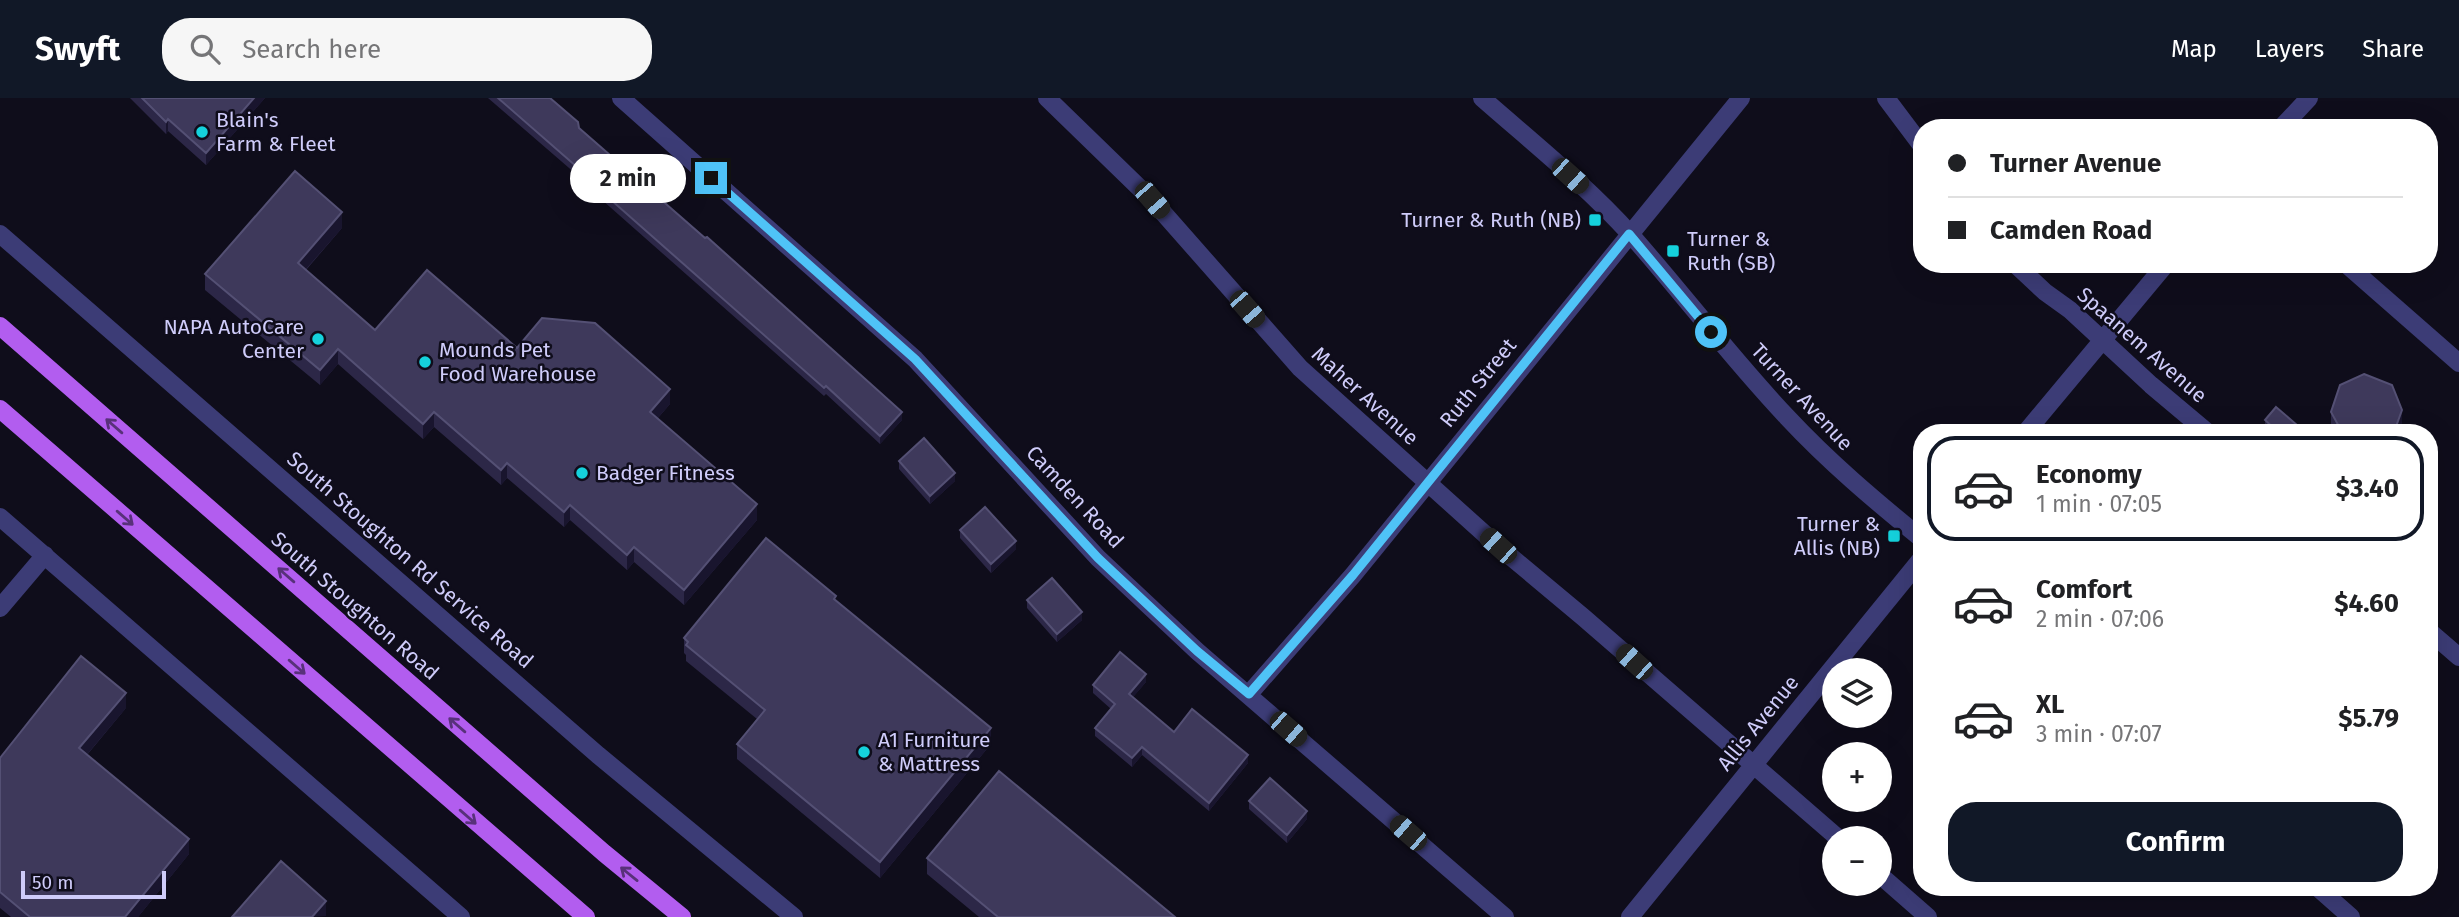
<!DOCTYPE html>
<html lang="en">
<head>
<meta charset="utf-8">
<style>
  body { margin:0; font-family:"Fira Sans",sans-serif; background:#f6f6f6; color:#202124; height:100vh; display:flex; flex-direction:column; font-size:26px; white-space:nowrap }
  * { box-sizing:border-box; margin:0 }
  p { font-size:23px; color:#757577 }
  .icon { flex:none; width:38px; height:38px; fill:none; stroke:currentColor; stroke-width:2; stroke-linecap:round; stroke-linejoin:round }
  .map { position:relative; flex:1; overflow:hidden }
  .panel { position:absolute; left:1913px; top:326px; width:525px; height:472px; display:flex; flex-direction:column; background:#fff; border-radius:28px; box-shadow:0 7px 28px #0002 }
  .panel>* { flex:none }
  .top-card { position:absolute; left:1913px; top:21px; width:525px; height:154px; border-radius:28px; box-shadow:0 7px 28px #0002; display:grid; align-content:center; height:154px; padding:0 35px; background:#fff }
  .fabs { position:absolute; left:1822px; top:560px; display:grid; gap:14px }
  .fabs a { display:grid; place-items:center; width:70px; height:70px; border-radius:50%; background:#fff; box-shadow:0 7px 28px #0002; font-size:35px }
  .scale { position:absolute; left:21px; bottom:18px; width:145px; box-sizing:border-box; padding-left:7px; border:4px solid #cfccfa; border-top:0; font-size:19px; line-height:24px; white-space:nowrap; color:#cfccfa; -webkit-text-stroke:5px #0f0d1b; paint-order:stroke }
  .end { position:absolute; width:32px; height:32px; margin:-16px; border:9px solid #4fc3f7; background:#111; box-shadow:0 0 0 4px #111 }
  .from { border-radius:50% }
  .bubble { position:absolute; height:49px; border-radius:24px; background:#fff; box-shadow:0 7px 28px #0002; font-size:23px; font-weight:700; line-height:49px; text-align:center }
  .car { position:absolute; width:21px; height:42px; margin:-21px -10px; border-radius:9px; box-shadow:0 0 5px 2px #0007; background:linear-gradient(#222 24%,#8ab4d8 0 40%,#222 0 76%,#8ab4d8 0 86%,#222 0) }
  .top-card b { display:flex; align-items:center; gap:24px; height:66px; font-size:26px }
  .top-card b+b { border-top:2px solid #e0e0e0 }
  .top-card i { width:18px; height:18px; background:#202124 }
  ul { padding:12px 0 0; list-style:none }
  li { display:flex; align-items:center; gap:21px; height:105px; margin:0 14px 10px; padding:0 21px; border:4px solid transparent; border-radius:28px }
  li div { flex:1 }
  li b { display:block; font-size:26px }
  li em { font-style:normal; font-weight:700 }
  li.active { border-color:#111827 }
  li>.icon { width:63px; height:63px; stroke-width:1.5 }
  .cta { display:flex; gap:14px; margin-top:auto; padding:14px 35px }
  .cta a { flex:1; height:80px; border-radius:28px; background:#111827; color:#fff; font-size:28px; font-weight:700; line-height:80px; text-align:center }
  header { display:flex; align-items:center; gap:42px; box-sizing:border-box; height:98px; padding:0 35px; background:#111827; color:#fff }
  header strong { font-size:33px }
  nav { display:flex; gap:38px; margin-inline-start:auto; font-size:24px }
  .search { width:490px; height:63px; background:#f6f6f6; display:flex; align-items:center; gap:18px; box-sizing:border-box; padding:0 24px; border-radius:28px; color:#757577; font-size:26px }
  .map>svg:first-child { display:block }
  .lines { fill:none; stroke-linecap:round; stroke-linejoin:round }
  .minor { stroke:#3c3c76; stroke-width:18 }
  .major { stroke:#b25def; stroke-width:18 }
  .wall { fill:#2c2747 }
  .shaded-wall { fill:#19152e }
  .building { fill:#3e395b; stroke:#545074; stroke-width:2 }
  .oneway { stroke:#58317a }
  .route { stroke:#4fc3f7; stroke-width:9 }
  .poi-dot { fill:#15d1dc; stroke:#0f0d1b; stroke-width:2.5 }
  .labels { text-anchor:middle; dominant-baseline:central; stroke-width:5; stroke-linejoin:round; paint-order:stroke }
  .poi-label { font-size:21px; fill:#cfccfa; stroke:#0f0d1b; text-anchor:start }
  .street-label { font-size:21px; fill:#cfccfa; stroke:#0f0d1b }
</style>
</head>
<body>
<header>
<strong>Swyft</strong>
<div class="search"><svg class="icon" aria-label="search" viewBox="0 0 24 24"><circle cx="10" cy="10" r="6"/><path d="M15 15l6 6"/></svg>Search here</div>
<nav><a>Map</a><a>Layers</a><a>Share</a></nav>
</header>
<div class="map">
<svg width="2459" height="819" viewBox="0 0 2459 819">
  <rect width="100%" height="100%" fill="#0f0d1b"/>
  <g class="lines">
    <path class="minor" d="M621,0L915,261L1098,460L1197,553L1505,819
      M1047,0L1152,102L1300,270L1498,448L1583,519L1838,740
      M1482,0C1532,44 1586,87 1631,137C1684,197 1732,261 1787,319C1829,364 1874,402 1922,441
      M1886,0L1922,48
      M2281,30L2309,0
      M0,136L598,657L794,819
      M2015,166L2045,194L2070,212L2151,287L2207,334
      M2346,166L2459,265
      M2026,334L2166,166
      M0,419L461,819
      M0,510L45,457
      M2429,533L2459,559
      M1249,596L1353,477L1741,0
      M1880,777L1928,819
      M2317,789L2351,819
      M1630,819L1922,460"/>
    <path class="major" d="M0,228L604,755L682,819
      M0,311L586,819"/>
  </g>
  <path class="wall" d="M130,0H265L206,67L168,33L166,36Z
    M488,0H550L579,30L902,322L880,346L826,296L824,298L576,79V76Z
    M342,130L306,172L375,232L517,250L670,306L658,320L757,422L684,507L634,464L627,472L570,422L564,429L507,380L501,387L434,329L423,341L338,266L320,287L205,192V176Z
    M2331,314L2402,324L2398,334H2335L2331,326Z
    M2265,322L2297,334H2269L2265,331Z
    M899,363L955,383L930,406L899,371Z
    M960,432L1016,451L991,475L960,440Z
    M1027,502L1082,522L1057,544L1027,510Z
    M836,503L991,646L880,780L737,661V646L757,621L686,563V557L684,555V540Z
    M1146,584L1133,599L1174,634L1248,665L1209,713L1142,657L1132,669L1095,638V630L1111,611L1093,595V587Z
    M126,610L87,657L189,756L138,819H11L0,810V660Z
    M1249,703L1307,721L1287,745L1249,711Z
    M927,760L1175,819H979L927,776Z"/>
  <path class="shaded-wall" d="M254,0H265L206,67V55Z
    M168,21V33L166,36V24Z
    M342,114V130L298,180V165Z
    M338,251V266L320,287V272Z
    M670,291V306L650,329V314Z
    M2402,312V324L2398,334H2394Z
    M434,314V329L423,341V326Z
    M902,314V322L880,346V338Z
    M2297,327V334H2291Z
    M507,365V380L501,387V372Z
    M955,375V383L930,406V398Z
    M757,406V422L684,507V492Z
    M570,407V422L564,429V414Z
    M1016,443V451L991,475V466Z
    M634,449V464L627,472V457Z
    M1082,514V522L1057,544V536Z
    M1146,576V584L1129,604V596Z
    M126,595V610L79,666V650Z
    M991,630V646L880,780V764Z
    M1142,649V657L1132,669V660Z
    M1248,657V665L1209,713V705Z
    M1307,713V721L1287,745V737Z
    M189,741V756L138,819H125Z
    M326,803V818L312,819Z"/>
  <path class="building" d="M142,0H254L206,55L168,21L166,24Z
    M498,0H550L578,24L579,30L705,140L707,139L902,314L880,338L826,288L824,290L576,71L577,69Z
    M295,73L342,114L298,165L375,232L427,172L517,250L542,220L595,225L670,291L650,314L757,406L684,492L634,449L627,457L570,407L564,414L507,365L501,372L434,314L423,326L338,251L320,272L205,176Z
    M2364,276L2392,287L2402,312L2394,334H2342L2331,314L2340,287Z
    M2276,309L2297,327L2291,334H2278L2265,322Z
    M924,340L955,375L930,398L899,363Z
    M985,409L1016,443L991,466L960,432Z
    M766,440L836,498L834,501L991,630L880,764L737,646L765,612L686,547L688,544L684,540Z
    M1052,480L1082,514L1057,536L1027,502Z
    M1120,554L1146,576L1129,596L1174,634L1192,611L1248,657L1209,705L1142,649L1132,660L1095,630L1115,606L1093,587Z
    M81,558L126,595L79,650L189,741L125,819H30L0,794V660Z
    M999,673L1175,819H998L927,760Z
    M1270,680L1307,713L1287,737L1249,703Z
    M281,763L326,803L312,819H232Z"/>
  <defs><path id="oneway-shaft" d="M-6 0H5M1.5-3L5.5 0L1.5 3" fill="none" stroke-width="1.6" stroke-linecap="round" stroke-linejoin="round" transform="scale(1.75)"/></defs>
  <g class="oneway">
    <use href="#oneway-shaft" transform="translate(114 328) rotate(-139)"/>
    <use href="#oneway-shaft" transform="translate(125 420) rotate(41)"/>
    <use href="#oneway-shaft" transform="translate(286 477) rotate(-139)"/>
    <use href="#oneway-shaft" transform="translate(297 569) rotate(41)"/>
    <use href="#oneway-shaft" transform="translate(457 627) rotate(-139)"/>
    <use href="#oneway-shaft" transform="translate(468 719) rotate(41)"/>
    <use href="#oneway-shaft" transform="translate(629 776) rotate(-141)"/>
  </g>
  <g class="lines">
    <path class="route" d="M711,80L915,261L1098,460L1197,553L1249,596L1353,477L1629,136L1711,234"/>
  </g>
  <g class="poi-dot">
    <circle cx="202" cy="34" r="7"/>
    <rect x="1588" y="115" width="14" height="14" rx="3.5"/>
    <rect x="1666" y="146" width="14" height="14" rx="3.5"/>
    <circle cx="318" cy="241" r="7"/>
    <circle cx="425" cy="264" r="7"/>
    <circle cx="582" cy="375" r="7"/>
    <rect x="1887" y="431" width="14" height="14" rx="3.5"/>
    <circle cx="864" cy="654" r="7"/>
  </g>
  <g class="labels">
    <g class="poi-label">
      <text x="216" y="22">Blain's<tspan x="216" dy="24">Farm &amp; Fleet</tspan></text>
      <text x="1581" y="122" text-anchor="end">Turner &amp; Ruth (NB)</text>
      <text x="1687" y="141">Turner &amp;<tspan x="1687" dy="24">Ruth (SB)</tspan></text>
      <text x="304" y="229" text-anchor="end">NAPA AutoCare<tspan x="304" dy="24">Center</tspan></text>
      <text x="439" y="252">Mounds Pet<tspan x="439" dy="24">Food Warehouse</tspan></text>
      <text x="596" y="375">Badger Fitness</text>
      <text x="1880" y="426" text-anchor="end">Turner &amp;<tspan x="1880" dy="24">Allis (NB)</tspan></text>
      <text x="878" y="642">A1 Furniture<tspan x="878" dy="24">&amp; Mattress</tspan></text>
    </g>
    <g class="street-label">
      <text transform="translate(2142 247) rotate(41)">Spaanem Avenue</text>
      <text transform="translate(1478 285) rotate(-51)">Ruth Street</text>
      <text transform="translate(1365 298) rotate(42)">Maher Avenue</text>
      <text transform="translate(1802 299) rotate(47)">Turner Avenue</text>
      <text transform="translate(1075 399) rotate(47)">Camden Road</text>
      <text transform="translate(410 462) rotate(41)">South Stoughton Rd Service Road</text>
      <text transform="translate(355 508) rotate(41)">South Stoughton Road</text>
      <text transform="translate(1758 625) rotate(-51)">Allis Avenue</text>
    </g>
  </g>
</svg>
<div class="fabs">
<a><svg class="icon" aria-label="layers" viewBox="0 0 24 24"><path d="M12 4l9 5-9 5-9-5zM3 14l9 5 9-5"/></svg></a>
<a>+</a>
<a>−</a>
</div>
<div class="scale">50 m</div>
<i class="end from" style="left:1711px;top:234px"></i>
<i class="end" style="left:711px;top:80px"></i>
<div class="bubble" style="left:570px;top:56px;width:116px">2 min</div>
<i class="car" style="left:1570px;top:78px;rotate:132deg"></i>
<i class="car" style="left:1152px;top:102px;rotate:139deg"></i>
<i class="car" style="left:1247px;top:211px;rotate:139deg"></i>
<i class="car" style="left:1498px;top:448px;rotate:312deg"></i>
<i class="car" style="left:1634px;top:564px;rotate:312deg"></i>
<i class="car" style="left:1288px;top:631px;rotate:131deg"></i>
<i class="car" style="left:1408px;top:735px;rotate:311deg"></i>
<div class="top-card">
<b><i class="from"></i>Turner Avenue</b>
<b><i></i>Camden Road</b>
</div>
<section class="panel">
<ul>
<li class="active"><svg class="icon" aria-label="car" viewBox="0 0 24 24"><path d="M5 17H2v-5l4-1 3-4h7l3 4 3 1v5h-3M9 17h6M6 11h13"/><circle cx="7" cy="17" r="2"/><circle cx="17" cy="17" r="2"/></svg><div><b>Economy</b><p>1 min · 07:05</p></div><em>$3.40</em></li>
<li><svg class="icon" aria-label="car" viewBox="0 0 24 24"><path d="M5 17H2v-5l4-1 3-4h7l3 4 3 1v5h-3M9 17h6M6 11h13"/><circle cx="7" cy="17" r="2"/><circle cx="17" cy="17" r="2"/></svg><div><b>Comfort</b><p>2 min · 07:06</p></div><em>$4.60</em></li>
<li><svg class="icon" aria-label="car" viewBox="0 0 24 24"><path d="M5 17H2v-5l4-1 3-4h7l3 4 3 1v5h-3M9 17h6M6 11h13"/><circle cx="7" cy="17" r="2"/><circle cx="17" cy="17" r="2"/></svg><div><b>XL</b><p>3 min · 07:07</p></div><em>$5.79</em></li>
</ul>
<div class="cta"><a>Confirm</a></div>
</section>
</div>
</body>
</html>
